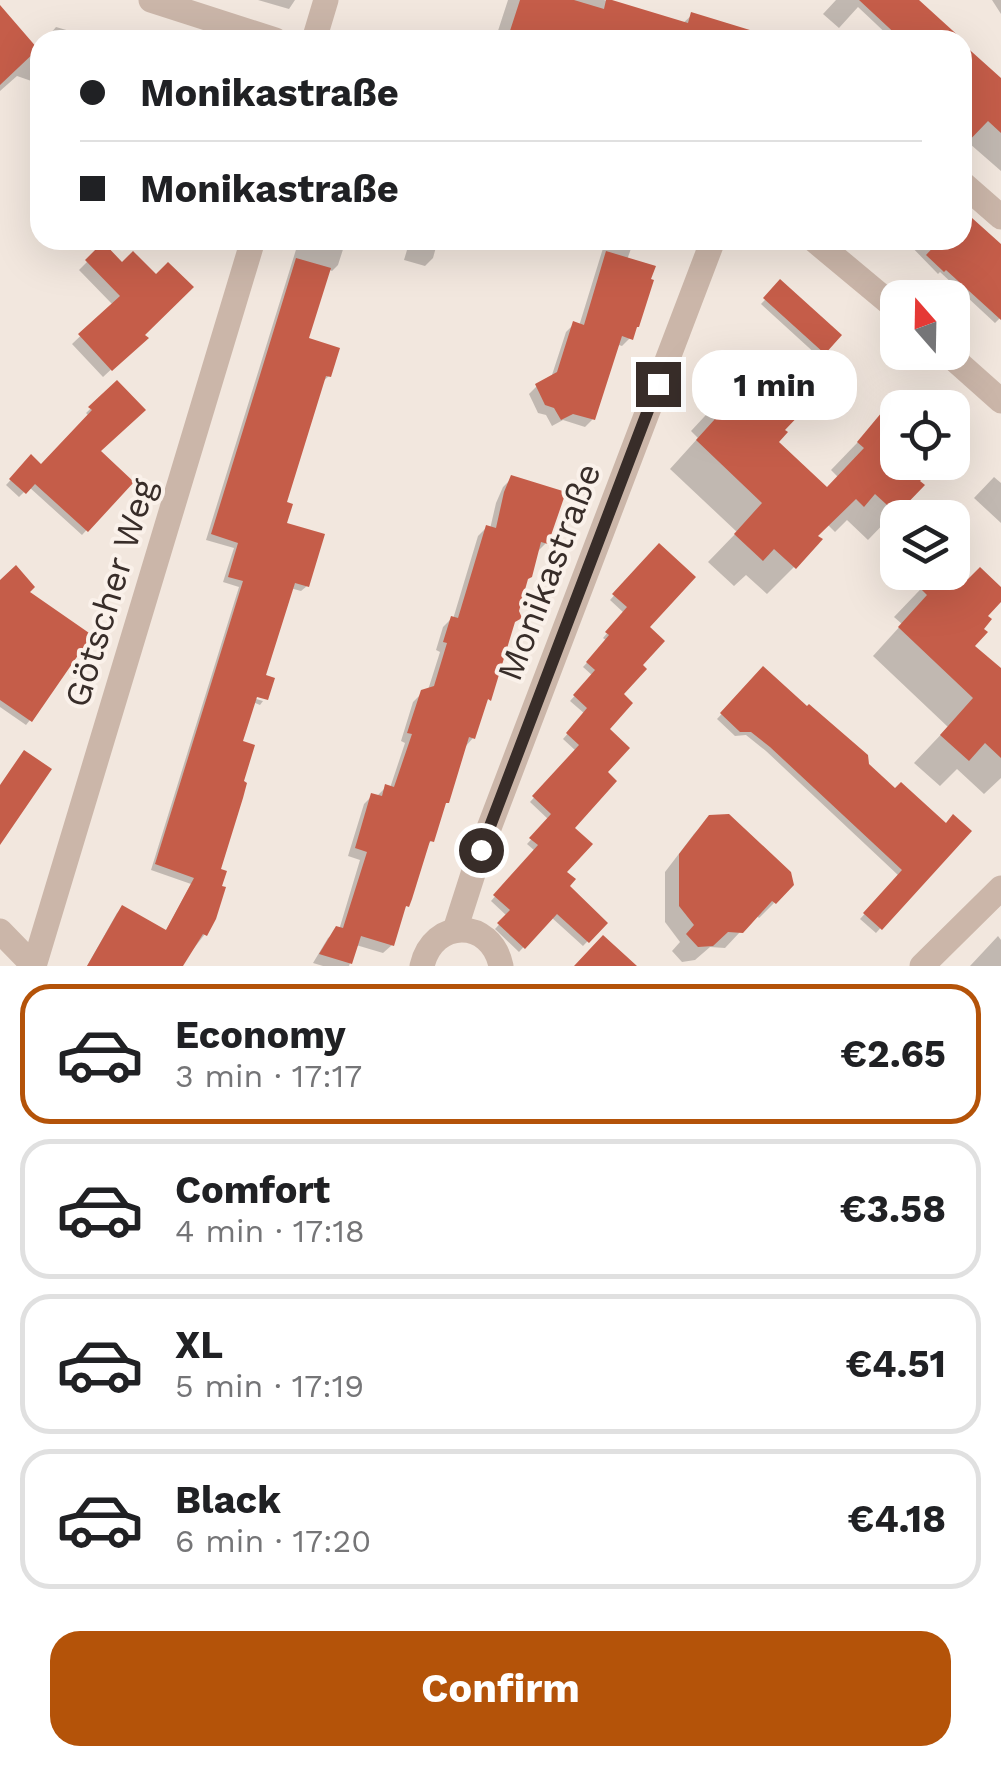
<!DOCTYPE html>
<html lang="en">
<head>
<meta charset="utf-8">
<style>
  body { margin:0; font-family:"Work Sans",sans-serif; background:#f6f6f6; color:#202124; height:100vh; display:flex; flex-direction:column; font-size:38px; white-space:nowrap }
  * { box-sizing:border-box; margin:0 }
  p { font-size:32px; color:#757577 }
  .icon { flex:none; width:55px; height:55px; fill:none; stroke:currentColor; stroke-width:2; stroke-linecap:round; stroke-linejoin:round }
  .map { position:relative; height:966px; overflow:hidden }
  .panel { display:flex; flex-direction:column; background:#fff; flex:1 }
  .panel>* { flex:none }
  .hud { position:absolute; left:30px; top:30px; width:942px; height:220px; border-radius:30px; box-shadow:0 10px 40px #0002; display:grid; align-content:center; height:220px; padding:0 50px; background:#fff }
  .needle { width:65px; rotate:340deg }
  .tools { position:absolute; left:880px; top:280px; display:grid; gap:20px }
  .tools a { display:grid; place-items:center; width:90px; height:90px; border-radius:20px; background:#fff; box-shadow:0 10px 40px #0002; font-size:50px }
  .end { position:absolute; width:45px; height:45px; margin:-22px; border:12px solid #382d29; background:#fff; box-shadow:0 0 0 5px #fff }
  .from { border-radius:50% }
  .bubble { position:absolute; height:70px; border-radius:30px; background:#fff; box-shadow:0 10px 40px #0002; font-size:32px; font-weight:700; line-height:70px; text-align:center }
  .hud b { display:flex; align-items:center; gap:35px; height:95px; font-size:38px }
  .hud b+b { border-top:2px solid #e0e0e0 }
  .hud i { width:25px; height:25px; background:#202124 }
  ul { padding:18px 0 0; list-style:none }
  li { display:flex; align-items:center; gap:30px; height:140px; margin:0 20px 15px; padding:0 30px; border:5px solid #e0e0e0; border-radius:30px }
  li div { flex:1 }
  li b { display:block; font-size:38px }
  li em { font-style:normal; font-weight:700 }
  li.selected { border-color:#b45309 }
  li>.icon { width:90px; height:90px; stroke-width:1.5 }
  .button { display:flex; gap:20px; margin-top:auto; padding:20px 50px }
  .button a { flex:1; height:115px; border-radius:30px; background:#b45309; color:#fff; font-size:40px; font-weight:700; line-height:115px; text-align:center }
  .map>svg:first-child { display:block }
  .shadow { fill:#0003 }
  .building { fill:#c55d49 }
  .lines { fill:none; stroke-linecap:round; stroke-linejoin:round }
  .street { stroke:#cbb6a9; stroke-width:25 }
  .route { stroke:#382d29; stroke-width:12 }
  .labels { text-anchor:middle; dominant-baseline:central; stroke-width:8; stroke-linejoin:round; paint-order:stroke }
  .street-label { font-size:35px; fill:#382d29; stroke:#faf1ea }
</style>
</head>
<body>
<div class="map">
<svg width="1001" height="966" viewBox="0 0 1001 966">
  <rect width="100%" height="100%" fill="#f2e7de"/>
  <path class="shadow" d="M258,0H295L289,9Z
    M508,0H604L682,24L692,15L768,38L767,40H495Z
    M836,0H914L959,40H893L858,7L839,28L823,14Z
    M992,0H1001V14Z
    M7,17L40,55V84L17,76L0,91V23Z
    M56,27L101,40H45Z
    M1001,82V171L962,137Z
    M299,240H346L338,265L332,271L328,269L306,340L329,376L321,383L284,504V524L307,586L301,591L290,588L263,677L266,697L244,695L263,701L260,705L253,702L240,743L205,934L180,966H87L117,913L123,908L165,932L191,884L151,870L239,587L223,582L234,548L206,540Z
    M410,240H438L433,258L425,266L404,260Z
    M591,240H634L627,260L630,338L622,346L616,344L593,419L585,427L563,420L552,426L546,415L538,413L529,394L537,386L551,378L566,332L574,324L579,326L604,245Z
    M905,240H962L1001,247V317L995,323L940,272L938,274Z
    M103,246L122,266L142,335L145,338L103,377L72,344L113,305L79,270Z
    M781,283L839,335L819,357L761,304Z
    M742,376L782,431L776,442L826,490L838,477L831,470L883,416L898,462L921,485L868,540L847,520L835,532L827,524L815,536L794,567L767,594L746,575L734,586L708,562L737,532L670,469L698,438L691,431Z
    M117,383L97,452L130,482L82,535L29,487L19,497L6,485L31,458L41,467L89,416L86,413Z
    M994,477L1001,483V523L974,498Z
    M512,478L546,543L537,552L525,580L488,699L484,704L473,738L465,747L431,841L426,846L407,905L402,910L392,945L383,953L356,945L349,966H323L313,963L328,938L339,930L360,860L348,856L364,804L372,796L376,797L386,787L390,788L405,743L401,741L413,702L423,692L428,690L440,652L436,650L443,627L451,619H453L478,536L486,528L490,529L496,503L503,487Z
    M659,546L647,628L606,729L604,772L572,828L564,872L566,886L605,923L583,946L551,917L519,952L495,929L507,916L491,901L535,851L527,844L549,820L530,802L576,751L563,739L585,714L570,701L593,676L583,667L607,641L603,638L624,613L610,600Z
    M952,568L968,582L1001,590V598L985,616L972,646L1001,672V778L984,794L957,769L940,786L914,763L948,727L873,656L902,624L894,617L937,572H952Z
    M0,583L26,592L30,720L26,725L0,707Z
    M763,669L895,791L945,826L969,831L876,933L860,919L899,876L766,751L746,735L735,736L717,719Z
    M710,818L774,903L759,918L756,915L725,948L710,947L695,960L682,962L672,951L680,942L665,922V872L694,834Z
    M998,936L1001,940V966H970Z"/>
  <path class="building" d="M520,0H574L604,9L606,0H612L688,23L691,12L763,34L762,40H507Z
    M859,0H919L963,40H902Z
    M0,5L38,49L0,85Z
    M962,43L1001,78V133L988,121L962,148Z
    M962,209L1001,244V320L946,270L944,272L926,255L940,240H962Z
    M103,242L122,262L133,251L156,274L168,262L194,287L145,335L149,338L112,371L78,334L120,296L85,260Z
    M606,251L656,266L651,279L654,280L639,327H637L633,340L622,336L595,420L573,414L561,420L554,408L545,405L535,384L557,372L573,321L584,325Z
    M296,258L331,268L309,338L340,348L331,377L326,376L287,502L293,504L287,523L325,534L309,587L295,583L266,675L275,678L268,700L257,697L243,741L255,745L244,781L247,783L243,798L221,869L227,871L222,886L226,887L216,919L207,936L203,934L183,966H87L122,905L166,930L194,878L155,864L243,581L228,577L238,543L211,534Z
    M780,279L842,335L825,354L763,298Z
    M742,372L765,393L777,382L805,409L785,430L788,432L779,442L827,487L864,448L857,442L882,412L898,426V462H939L920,481L925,485L897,514L875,494L864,507L856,499L818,536L823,539L796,569L774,549L763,561L734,534L762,503L696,440L724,409L716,402Z
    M117,380L146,410L101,451L134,482L88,532L35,484L26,494L9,479L31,454L41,464L92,410L88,407Z
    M511,475L566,492L548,544L541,542L532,577L528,579L519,611L522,618L515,622L491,701L488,699L475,739L469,737L449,803H446L434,842L430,841L412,899L409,907L406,906L394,946L361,936L352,964L319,954L336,926L343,928L367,852L355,848L371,793L382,796L385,784L394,787L412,734L407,733L421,690L434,686L447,643L443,642L451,616L458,618L486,525L496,528L504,492Z
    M659,543L696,577L650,627L665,641L643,665L647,669L624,694L633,703L610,729L630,748L608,772L617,781L575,828L593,844L567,872L576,879L570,886L608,923L589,943L557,914L525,949L497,923L510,910L493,895L538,845L529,838L551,814L532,796L579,745L566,733L587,708L573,695L595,670L586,662L609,635L605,632L627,607L612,594Z
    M16,565L35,587L30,592L92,635L32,722L0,700V580Z
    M980,567L1001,587V602L988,616L992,619L984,629L988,632L975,646L1001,668V758L985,743L969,761L940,735L973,698L898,627L927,595L920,588L934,572H961L968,579Z
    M763,666L807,706L809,704L868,755L869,764L895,788L901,782L946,823L953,814L972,831L882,930L863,913L902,870L770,747L751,732H740L720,713Z
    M24,750L52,769L0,845V785Z
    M729,814L791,872L794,885L776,904L772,901L743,933L728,932L713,946L698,947L686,934L694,925L679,906V854L709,815Z
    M603,935L637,966H574Z"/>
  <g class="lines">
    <path class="street" d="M151,0L275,40
      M314,40L326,0
      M962,183L1001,217
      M814,240L898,310
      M946,352L1001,401
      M455,930L481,849L713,240
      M0,931L34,966
      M34,966L253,240
      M422,966C433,918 491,918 501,966
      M922,966L1001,888"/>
  </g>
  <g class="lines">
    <path class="route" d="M481,850L658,384"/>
  </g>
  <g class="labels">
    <g class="street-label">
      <text transform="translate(549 572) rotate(-69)">Monikastraße</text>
      <text transform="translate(110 593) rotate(-73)">Götscher Weg</text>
    </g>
  </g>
</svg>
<div class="tools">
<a><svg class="needle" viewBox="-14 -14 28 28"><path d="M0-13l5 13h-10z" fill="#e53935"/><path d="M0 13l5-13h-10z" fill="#757577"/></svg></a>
<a><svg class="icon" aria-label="locate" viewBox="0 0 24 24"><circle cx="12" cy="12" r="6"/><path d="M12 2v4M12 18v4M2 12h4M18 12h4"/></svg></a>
<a><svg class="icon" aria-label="layers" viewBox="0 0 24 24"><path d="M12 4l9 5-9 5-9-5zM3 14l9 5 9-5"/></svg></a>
</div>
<i class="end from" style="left:481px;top:850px"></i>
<i class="end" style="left:658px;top:384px"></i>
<div class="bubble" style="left:692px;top:350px;width:165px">1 min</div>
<div class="hud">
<b><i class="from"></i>Monikastraße</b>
<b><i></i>Monikastraße</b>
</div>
</div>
<section class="panel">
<ul>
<li class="selected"><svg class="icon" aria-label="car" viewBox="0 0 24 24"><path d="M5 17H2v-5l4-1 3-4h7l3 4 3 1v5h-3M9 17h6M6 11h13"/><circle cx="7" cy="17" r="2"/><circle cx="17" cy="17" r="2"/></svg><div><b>Economy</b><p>3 min · 17:17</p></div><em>€2.65</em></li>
<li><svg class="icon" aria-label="car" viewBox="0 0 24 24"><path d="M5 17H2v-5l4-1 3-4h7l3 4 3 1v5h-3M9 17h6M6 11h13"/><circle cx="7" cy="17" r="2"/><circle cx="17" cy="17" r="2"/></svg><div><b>Comfort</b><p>4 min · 17:18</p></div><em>€3.58</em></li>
<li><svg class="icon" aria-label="car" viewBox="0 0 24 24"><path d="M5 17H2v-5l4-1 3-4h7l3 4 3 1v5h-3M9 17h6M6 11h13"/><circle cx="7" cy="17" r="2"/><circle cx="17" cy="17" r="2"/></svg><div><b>XL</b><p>5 min · 17:19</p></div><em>€4.51</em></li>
<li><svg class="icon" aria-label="car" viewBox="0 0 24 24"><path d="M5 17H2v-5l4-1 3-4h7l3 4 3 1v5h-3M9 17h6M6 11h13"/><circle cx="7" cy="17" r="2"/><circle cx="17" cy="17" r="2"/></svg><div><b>Black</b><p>6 min · 17:20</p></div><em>€4.18</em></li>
</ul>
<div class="button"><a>Confirm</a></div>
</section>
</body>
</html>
